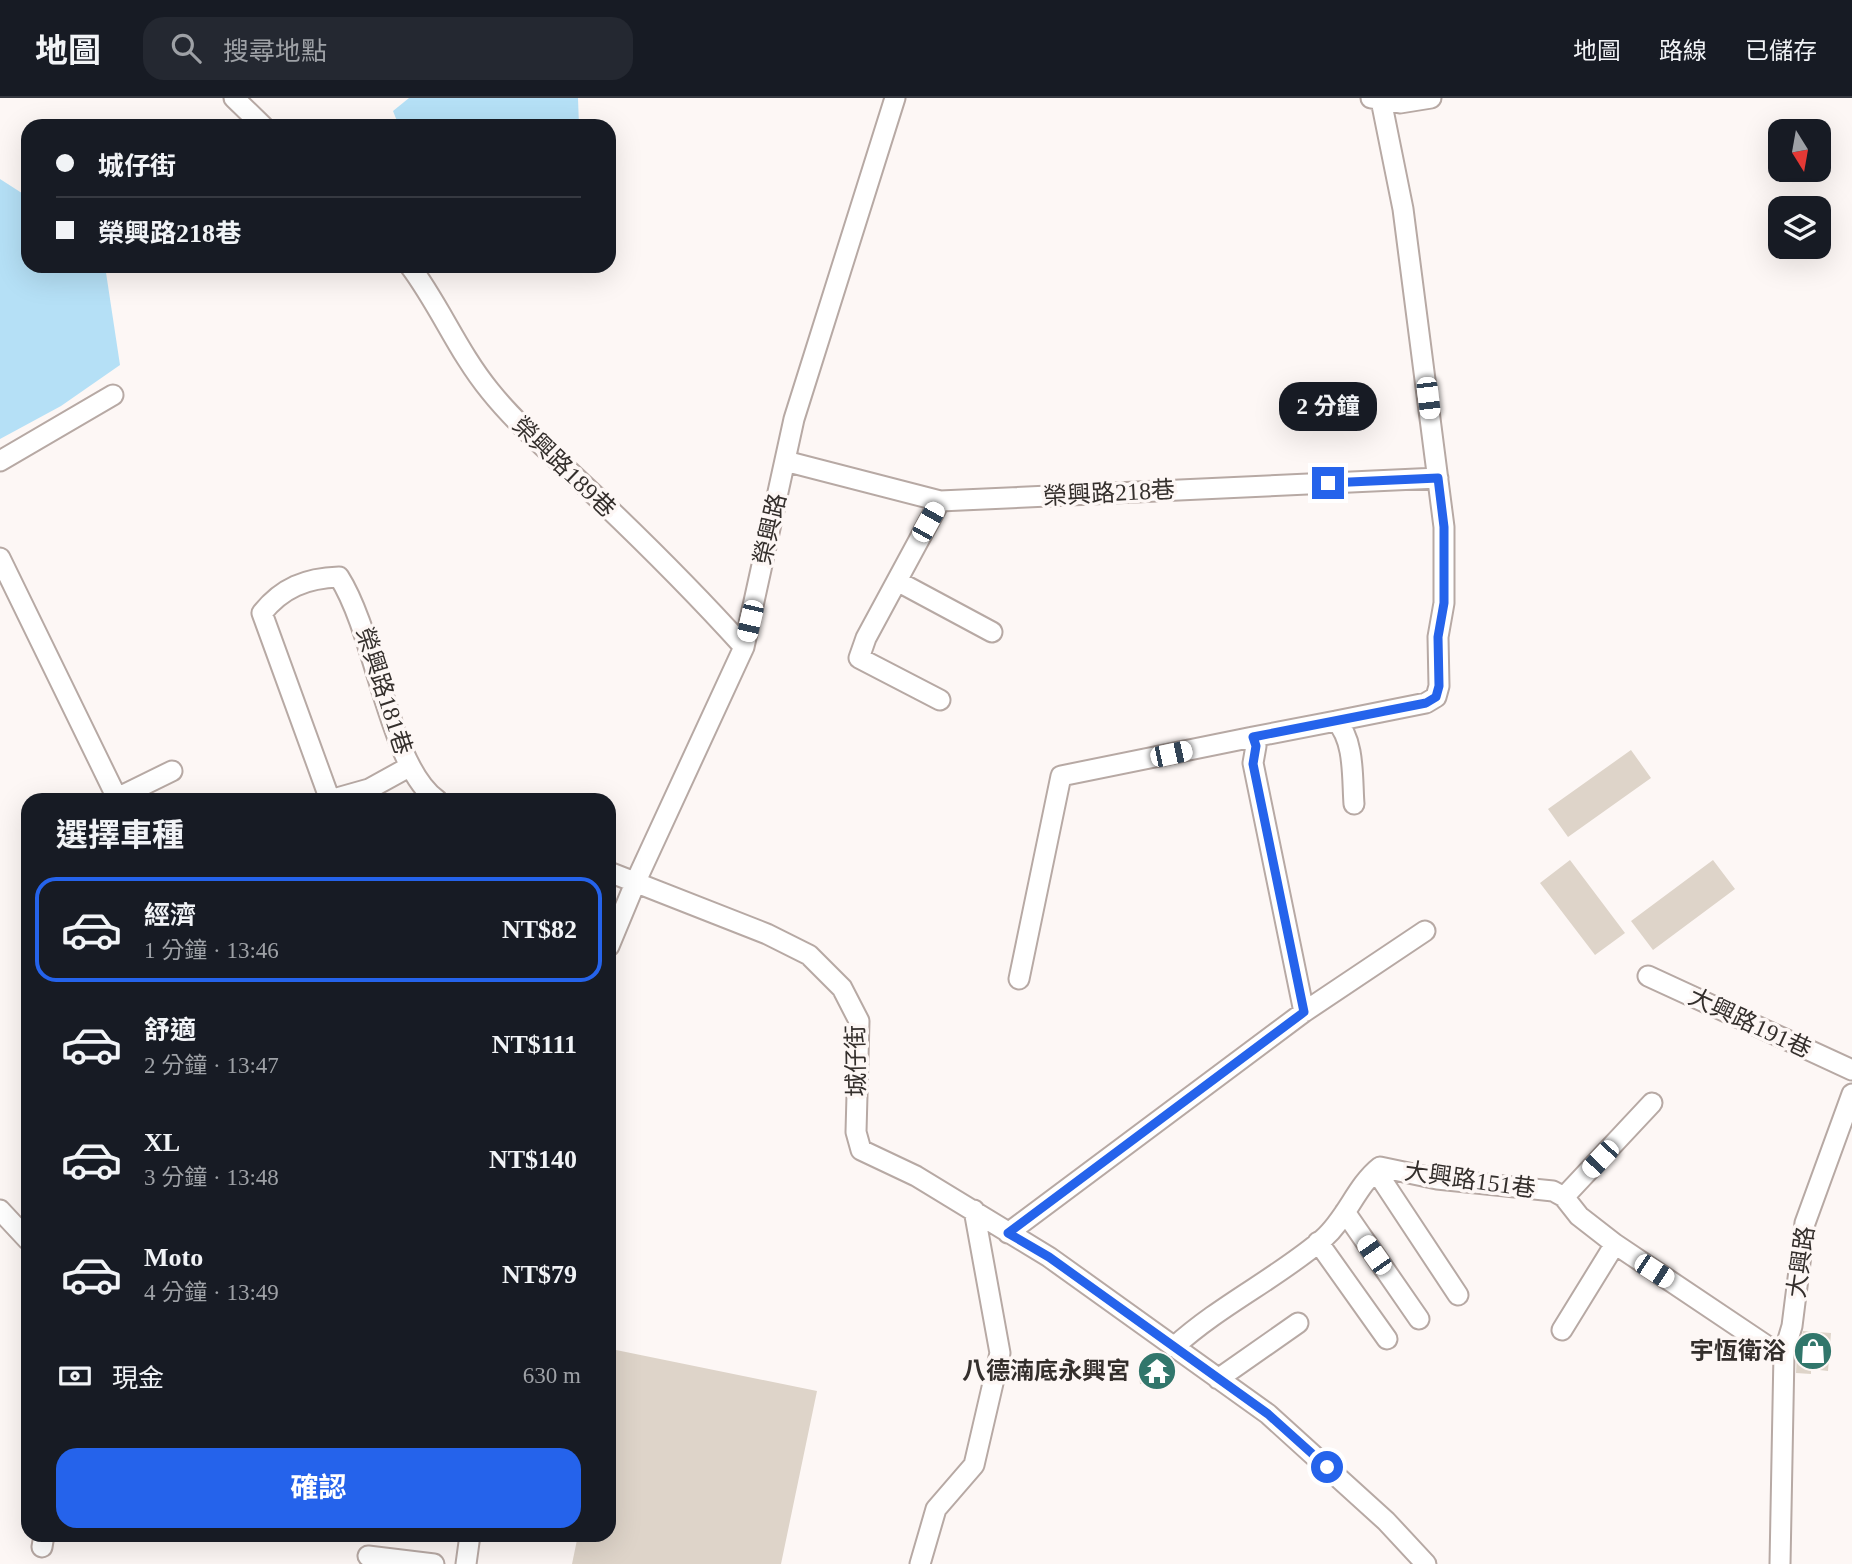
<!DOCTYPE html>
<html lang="zh-TW">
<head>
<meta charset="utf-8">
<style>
  body { margin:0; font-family:"Times New Roman","Noto Sans TC",serif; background:#242831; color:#f1f3f6; height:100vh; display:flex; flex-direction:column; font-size:26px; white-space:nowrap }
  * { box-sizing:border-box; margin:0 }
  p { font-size:23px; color:#9ea1a6 }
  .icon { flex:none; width:38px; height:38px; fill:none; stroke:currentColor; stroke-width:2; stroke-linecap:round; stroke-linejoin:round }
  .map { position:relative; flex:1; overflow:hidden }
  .panel { position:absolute; left:21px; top:695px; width:595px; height:749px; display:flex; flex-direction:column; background:#171b24; border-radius:21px; box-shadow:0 7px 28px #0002 }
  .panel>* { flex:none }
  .guide { position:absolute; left:21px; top:21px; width:595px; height:154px; border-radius:21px; box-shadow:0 7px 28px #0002; display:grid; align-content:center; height:154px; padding:0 35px; background:#171b24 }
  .needle { width:46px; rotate:169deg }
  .buttons { position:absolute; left:1768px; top:21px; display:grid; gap:14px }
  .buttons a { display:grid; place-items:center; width:63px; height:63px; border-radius:14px; background:#171b24; box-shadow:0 7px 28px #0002; font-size:35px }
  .end { position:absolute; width:32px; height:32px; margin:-16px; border:9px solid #2563eb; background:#fff; box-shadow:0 0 0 4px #fff }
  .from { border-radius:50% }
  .bubble { position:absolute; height:49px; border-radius:21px; background:#171b24; box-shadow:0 7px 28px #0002; font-size:23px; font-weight:700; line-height:49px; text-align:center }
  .car { position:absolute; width:21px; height:42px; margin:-21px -10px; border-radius:9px; box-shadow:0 0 5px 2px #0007; background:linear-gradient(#fff 24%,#345 0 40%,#fff 0 76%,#345 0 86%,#fff 0) }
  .guide b { display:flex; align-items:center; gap:24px; height:66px; font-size:26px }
  .guide b+b { border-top:2px solid #363941 }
  .guide i { width:18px; height:18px; background:#f1f3f6 }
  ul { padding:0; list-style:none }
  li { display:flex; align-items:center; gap:21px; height:105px; margin:0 14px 10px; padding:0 21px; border:4px solid transparent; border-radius:21px }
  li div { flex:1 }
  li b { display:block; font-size:26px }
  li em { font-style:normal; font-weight:700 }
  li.current { border-color:#2563eb }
  li>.icon { width:63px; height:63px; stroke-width:1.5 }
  h2 { padding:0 35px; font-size:32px; line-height:84px }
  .pay { display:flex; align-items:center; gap:18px; height:77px; padding:0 35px; font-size:26px }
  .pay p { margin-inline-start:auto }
  .primary-button { display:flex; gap:14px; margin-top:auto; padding:14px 35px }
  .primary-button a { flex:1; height:80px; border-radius:21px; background:#2563eb; color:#fff; font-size:28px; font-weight:700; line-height:80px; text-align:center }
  header { display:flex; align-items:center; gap:42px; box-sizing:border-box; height:98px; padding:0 35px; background:#171b24; border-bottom:2px solid #363941 }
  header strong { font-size:33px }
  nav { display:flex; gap:38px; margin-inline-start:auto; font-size:24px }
  .search { width:490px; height:63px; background:#242831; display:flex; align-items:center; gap:18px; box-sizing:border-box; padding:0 24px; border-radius:21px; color:#9ea1a6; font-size:26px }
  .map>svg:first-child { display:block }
  .water { fill:#b5e0f6 }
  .building { fill:#ded4c9 }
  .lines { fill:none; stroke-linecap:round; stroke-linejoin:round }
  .minor-casing { stroke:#b7a9a4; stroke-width:23 }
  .minor { stroke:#fff; stroke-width:19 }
  .route { stroke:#2563eb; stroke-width:9 }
  .labels { text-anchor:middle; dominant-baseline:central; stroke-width:7; stroke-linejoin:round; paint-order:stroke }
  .street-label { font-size:24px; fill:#342f2c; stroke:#fdf7f5 }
  .poi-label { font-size:24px; font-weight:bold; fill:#342f2c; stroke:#fdf7f5; text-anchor:end }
</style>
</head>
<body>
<header>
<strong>地圖</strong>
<div class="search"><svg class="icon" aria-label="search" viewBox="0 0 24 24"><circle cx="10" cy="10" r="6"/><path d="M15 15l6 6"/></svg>搜尋地點</div>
<nav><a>地圖</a><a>路線</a><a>已儲存</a></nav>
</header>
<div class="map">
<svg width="1852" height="1466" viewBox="0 0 1852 1466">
  <rect width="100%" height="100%" fill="#fdf7f5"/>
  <path class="water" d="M409,0H578L579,28H399L393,13Z
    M0,81L28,99V168H105L120,267L61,308L0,341Z"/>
  <path class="building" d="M1631,652L1651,680L1568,739L1548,711Z
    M1570,762L1625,835L1595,857L1540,785Z
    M1713,762L1735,791L1653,852L1631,823Z
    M1803,1233L1831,1235L1828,1273L1811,1271V1276L1796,1275L1797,1255Z
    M616,1252L817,1293L781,1466H572L578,1437H609V1286Z
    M1175,1264L1176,1279L1168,1280L1169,1284L1140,1286L1138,1267Z"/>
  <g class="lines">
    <g class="minor-casing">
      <path id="minor" d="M234,0L263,28
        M1371,0L1400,5L1431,0
        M410,168C440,208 458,254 490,293C514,323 541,346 568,372C629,429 688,487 744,549
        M0,363L113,297
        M785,363L940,403L1438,380
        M0,460L117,700L172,673
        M897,483L992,534
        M940,602L859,560L866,540L940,403
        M1336,623L1426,605L1436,599L1439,588L1438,539L1444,505V429L1403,111L1381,2
        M409,669L369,691L330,702L262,515C282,490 306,480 339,479C376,537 389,668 437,702
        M609,774L767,836L809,857L842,890L859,923L856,1034L861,1052L916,1078L1049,1159L1268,1316L1386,1423L1426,1466
        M609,848L636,783L744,549L794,321L895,0
        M1648,878L1852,972
        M1019,881L1061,678L1253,639
        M1304,914L1253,665L1256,648L1253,639L1336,623C1355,642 1352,681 1354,706
        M1376,1073L1458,1197
        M1564,1099L1652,1005
        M0,1112L28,1142
        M1345,1114L1419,1221
        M1008,1135L1304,914L1425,833
        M1318,1144L1387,1241
        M1562,1232L1615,1146
        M1174,1249C1220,1207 1276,1181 1323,1141C1347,1120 1356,1088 1380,1069L1437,1081L1553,1093L1564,1099L1579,1118L1615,1146L1767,1248L1784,1255
        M1218,1281L1298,1225
        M42,1449L44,1437
        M368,1458L434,1466
        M466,1466L470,1437
        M920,1466L936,1411L974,1367L1000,1255L974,1112
        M1780,1466L1784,1255L1792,1228L1805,1125L1852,996"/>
    </g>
    <use href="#minor" class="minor"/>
  </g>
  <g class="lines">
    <path class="route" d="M1327,1369L1268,1316L1049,1159L1008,1135L1304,914L1253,666L1256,648L1253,639L1426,605L1436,599L1439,588L1438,539L1444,505V429L1438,380L1328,385"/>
  </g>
  <defs>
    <g id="shop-disc" transform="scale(2.0125)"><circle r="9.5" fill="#31766b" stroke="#fdf7f5"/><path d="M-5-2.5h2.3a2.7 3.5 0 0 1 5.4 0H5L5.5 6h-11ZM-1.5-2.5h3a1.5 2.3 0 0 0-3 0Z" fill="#fff"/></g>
    <g id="temple-disc" transform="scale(2.0125)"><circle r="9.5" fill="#31766b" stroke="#fdf7f5"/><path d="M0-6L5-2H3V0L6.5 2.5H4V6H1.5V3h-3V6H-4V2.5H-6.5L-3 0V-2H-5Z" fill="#fff"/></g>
  </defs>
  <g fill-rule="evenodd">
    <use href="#shop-disc" x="1813" y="1253"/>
    <use href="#temple-disc" x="1157" y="1273"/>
  </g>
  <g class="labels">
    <g class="street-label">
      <text transform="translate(564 369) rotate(44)">榮興路189巷</text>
      <text transform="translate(1109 395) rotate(-3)">榮興路218巷</text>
      <text transform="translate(770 431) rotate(-77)">榮興路</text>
      <text transform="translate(384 593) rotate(72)">榮興路181巷</text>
      <text transform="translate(1750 925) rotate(25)">大興路191巷</text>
      <text transform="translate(856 963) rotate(-91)">城仔街</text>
      <text transform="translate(1470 1082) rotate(8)">大興路151巷</text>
      <text transform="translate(1801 1164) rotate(-82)">大興路</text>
    </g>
    <g class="poi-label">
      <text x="1786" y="1253">宇恆衛浴</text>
      <text x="1130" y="1273">八德湳底永興宮</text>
    </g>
  </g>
</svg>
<div class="buttons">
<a><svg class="needle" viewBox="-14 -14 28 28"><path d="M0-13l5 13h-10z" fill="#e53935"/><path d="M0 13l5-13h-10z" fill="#9ea1a6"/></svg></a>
<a><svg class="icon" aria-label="layers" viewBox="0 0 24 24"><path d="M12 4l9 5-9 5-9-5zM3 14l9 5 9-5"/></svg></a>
</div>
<i class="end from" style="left:1327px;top:1369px"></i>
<i class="end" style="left:1328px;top:385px"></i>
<div class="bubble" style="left:1279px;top:284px;width:98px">2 分鐘</div>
<i class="car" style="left:1428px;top:300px;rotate:173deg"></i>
<i class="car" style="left:928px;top:424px;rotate:29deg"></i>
<i class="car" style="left:750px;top:523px;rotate:193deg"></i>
<i class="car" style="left:1171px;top:656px;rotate:78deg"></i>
<i class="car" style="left:1600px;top:1061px;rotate:223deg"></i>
<i class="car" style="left:1374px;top:1157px;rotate:325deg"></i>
<i class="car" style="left:1654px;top:1173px;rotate:123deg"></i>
<div class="guide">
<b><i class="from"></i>城仔街</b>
<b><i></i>榮興路218巷</b>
</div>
<section class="panel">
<h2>選擇車種</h2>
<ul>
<li class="current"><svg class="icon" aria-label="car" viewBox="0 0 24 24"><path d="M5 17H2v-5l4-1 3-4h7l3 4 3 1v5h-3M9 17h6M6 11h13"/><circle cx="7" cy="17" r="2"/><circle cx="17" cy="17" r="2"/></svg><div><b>經濟</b><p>1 分鐘 · 13:46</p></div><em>NT$82</em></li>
<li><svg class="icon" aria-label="car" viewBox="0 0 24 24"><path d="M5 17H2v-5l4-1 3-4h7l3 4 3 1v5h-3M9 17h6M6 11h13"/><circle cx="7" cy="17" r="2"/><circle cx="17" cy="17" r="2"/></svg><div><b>舒適</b><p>2 分鐘 · 13:47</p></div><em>NT$111</em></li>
<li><svg class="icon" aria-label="car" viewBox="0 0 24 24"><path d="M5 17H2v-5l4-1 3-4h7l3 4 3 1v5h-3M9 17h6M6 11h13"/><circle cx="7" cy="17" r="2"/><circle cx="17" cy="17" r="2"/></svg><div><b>XL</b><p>3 分鐘 · 13:48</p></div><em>NT$140</em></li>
<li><svg class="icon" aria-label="car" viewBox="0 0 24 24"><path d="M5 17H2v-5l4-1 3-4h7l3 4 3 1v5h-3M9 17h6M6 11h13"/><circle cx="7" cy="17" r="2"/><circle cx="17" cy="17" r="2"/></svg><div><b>Moto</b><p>4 分鐘 · 13:49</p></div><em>NT$79</em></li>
</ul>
<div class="pay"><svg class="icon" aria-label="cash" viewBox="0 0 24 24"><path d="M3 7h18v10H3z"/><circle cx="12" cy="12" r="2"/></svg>現金<p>630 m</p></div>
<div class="primary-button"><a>確認</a></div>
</section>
</div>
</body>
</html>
